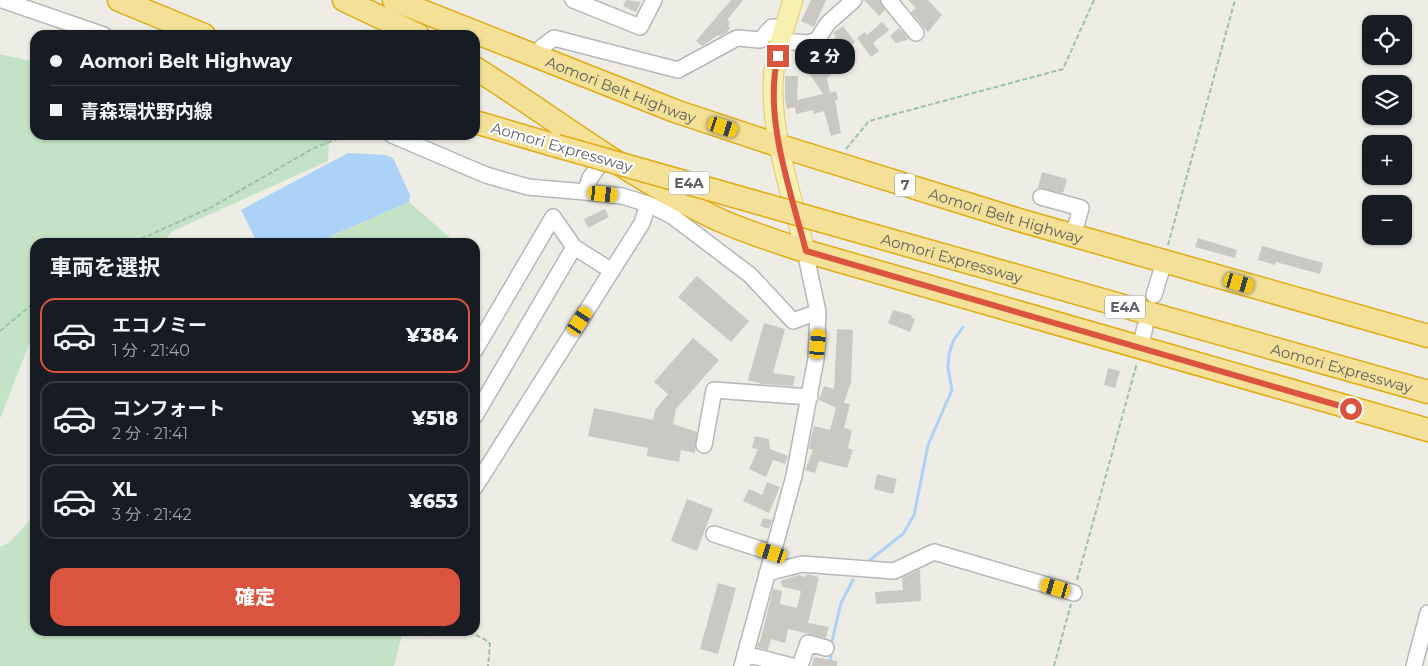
<!DOCTYPE html>
<html lang="ja">
<head>
<meta charset="utf-8">
<style>
  body { margin:0; font-family:Montserrat,"Noto Sans JP",sans-serif; background:#242831; color:#f1f3f6; height:100vh; display:flex; flex-direction:column; font-size:19px; white-space:nowrap }
  * { box-sizing:border-box; margin:0 }
  p { font-size:16px; color:#9ea1a6 }
  .icon { flex:none; width:28px; height:28px; fill:none; stroke:currentColor; stroke-width:2; stroke-linecap:round; stroke-linejoin:round }
  .map { position:relative; flex:1; overflow:hidden }
  .drawer { position:absolute; left:30px; top:238px; width:450px; height:398px; display:flex; flex-direction:column; background:#171b24; border-radius:15px; box-shadow:0 1px 4px #0004 }
  .drawer>* { flex:none }
  .hud { position:absolute; left:30px; top:30px; width:450px; height:110px; border-radius:15px; box-shadow:0 1px 4px #0004; display:grid; align-content:center; height:110px; padding:0 20px; background:#171b24 }
  .controls { position:absolute; left:1362px; top:15px; display:grid; gap:10px }
  .controls a { display:grid; place-items:center; width:50px; height:50px; border-radius:10px; background:#171b24; box-shadow:0 1px 4px #0004; font-size:25px }
  .end { position:absolute; width:22px; height:22px; margin:-11px; border:6px solid #da543f; background:#fff; box-shadow:0 0 0 2px #fff }
  .from { border-radius:50% }
  .bubble { position:absolute; height:35px; border-radius:15px; background:#171b24; box-shadow:0 1px 4px #0004; font-size:16px; font-weight:800; line-height:35px; text-align:center }
  .car { position:absolute; width:15px; height:30px; margin:-15px -8px; border-radius:6px; box-shadow:0 0 4px 1px #0007; background:linear-gradient(#f5c518 24%,#345 0 40%,#f5c518 0 76%,#345 0 86%,#f5c518 0) }
  .hud b { display:flex; align-items:center; gap:18px; height:48px; font-size:19px }
  .hud b+b { border-top:1px solid #363941 }
  .hud i { width:12px; height:12px; background:#f1f3f6 }
  ul { padding:0; list-style:none }
  li { display:flex; align-items:center; gap:15px; height:75px; margin:0 10px 8px; padding:0 10px; border:2px solid #363941; border-radius:15px }
  li div { flex:1 }
  li b { display:block; font-size:19px }
  li em { font-style:normal; font-weight:800 }
  li.on { border-color:#da543f }
  li>.icon { width:45px; height:45px; stroke-width:1.5 }
  h2 { padding:0 20px; font-size:22px; line-height:60px }
  .action { display:flex; gap:10px; margin-top:auto; padding:10px 20px }
  .action a { flex:1; height:58px; border-radius:15px; background:#da543f; color:#fff; font-size:20px; font-weight:800; line-height:58px; text-align:center }
  .map>svg:first-child { display:block }
  .green { fill:#c4e3c6 }
  .water { fill:#acd2f8 }
  .lines { fill:none; stroke-linecap:round; stroke-linejoin:round }
  .stream { stroke:#acd2f8; stroke-width:3 }
  .building { fill:#cac8c2 }
  .minor-casing { stroke:#b6b7bb; stroke-width:18 }
  .major-casing { stroke:#e5c967; stroke-width:21 }
  .highway-casing { stroke:#e0ab14; stroke-width:25 }
  .path { stroke:#9cc1a9; stroke-width:2; stroke-dasharray:5 2.5; stroke-linecap:butt }
  .minor { stroke:#fff; stroke-width:15 }
  .major { stroke:#f8f0b0; stroke-width:19 }
  .highway { stroke:#f4e197; stroke-width:22 }
  .highway-bridge-casing { stroke:#e0ab14; stroke-width:25; stroke-linecap:butt }
  .highway-bridge { stroke:#f4e197; stroke-width:22 }
  .route { stroke:#da543f; stroke-width:6 }
  .labels { text-anchor:middle; dominant-baseline:central; stroke-width:4.5; stroke-linejoin:round; paint-order:stroke }
  .shield { fill:#fff; stroke:#8e9092; stroke-width:1 }
  .shield-label { font-size:14px; font-weight:bold; fill:#5d6064 }
  .street-label { font-size:15px; fill:#5d6064; stroke:#fff }
</style>
</head>
<body>
<div class="map">
<svg width="1428" height="666" viewBox="0 0 1428 666">
  <rect width="100%" height="100%" fill="#eeede5"/>
  <path class="green" d="M0,54L35,62V135H329L328,161L173,231L163,242H35V329L0,419Z
    M409,202L455,242H317Z
    M35,514V630H431V637L403,631L394,666H0V547L10,542Z"/>
  <path class="water" d="M348,153L385,155L393,158L410,195L409,202L317,242H257L241,210Z"/>
  <g class="lines">
    <path class="stream" d="M866,563L903,534L914,515L928,445L952,390L948,368L949,354L953,341L963,327
      M831,645L841,603L853,580
      M830,666L831,652"/>
  </g>
  <path class="building" d="M626,0L641,2L636,12L623,6Z
    M731,0H743L727,20L730,22L728,26L730,28L726,33L720,36L718,35L702,46L696,41Z
    M811,0H826L814,27L801,21Z
    M864,0H880L885,10L879,16Z
    M908,0H928L942,15L928,32L911,12L916,8Z
    M882,22L889,30L873,43L879,51L871,57L857,38L865,32L867,35Z
    M843,26L855,42L824,66L831,75L827,78L830,93L836,91L838,100H835L841,133L831,136L824,111L814,114L813,110L796,114L795,107L787,109L785,99V76H798L797,100L823,94L803,64L822,51L820,49L836,37L833,33Z
    M899,28L909,39L896,43L890,36Z
    M1042,172L1067,179L1063,193L1038,188Z
    M605,209L609,217L588,228L584,219Z
    M1198,238L1237,250L1235,258L1195,247Z
    M1262,246L1323,263L1320,274L1276,262L1275,265L1258,260Z
    M697,276L749,321L731,342L678,297Z
    M893,310L912,315L911,317L915,319L910,332L888,323Z
    M764,323L785,329L773,373L795,376L793,386L762,384L748,380Z
    M837,329L853,330L851,382L844,403L850,404L844,428L852,430L848,448L853,450L847,468L819,461L815,473L805,470L813,450L809,449L811,438L814,426L830,430L836,408L819,400L824,386L834,389Z
    M693,338L719,360L676,409L673,424L697,432L695,453L681,450L679,462L647,456L648,448L588,436L594,408L653,420L655,410L668,394L654,382Z
    M1108,368L1120,371L1115,388L1104,385Z
    M755,436L769,439L770,449L788,456L785,464L773,460L766,477L749,469L758,449L752,448Z
    M877,474L897,479L893,494L874,489Z
    M767,482L780,487L769,513L743,501L749,489L762,495Z
    M687,499L713,509L697,551L671,541Z
    M763,518L772,520L769,529L760,526Z
    M920,569L921,601L876,604L875,592L903,590L902,578Z
    M807,574L819,577L808,623L829,627L826,638L788,629L785,643L771,639L768,650L757,647L758,642H760L773,589L782,591L780,604L797,608L801,591L783,587L780,581L798,575L806,577Z
    M718,583L736,588L718,654L700,649Z
    M814,657L837,661V666H812Z"/>
  <g class="lines">
    <g class="minor-casing">
      <path id="minor" d="M2,0L104,35
        M573,0L640,27L654,0
        M889,0L916,33
        M781,41L808,43L817,40L828,23L854,0
        M542,47L554,38L678,70L737,38L760,40L772,27H785
        M392,135L486,175L528,187L585,192L590,178L606,156
        M585,192L622,196L648,204L672,216L750,275L793,321L818,312
        M1041,197L1081,208L1073,236
        M1154,295L1164,262
        M1140,348L1145,327
        M475,350L553,217L574,247L612,271
        M475,416L574,247
        M704,445L714,390L810,397
        M475,487L642,223L648,204
        M714,534L772,553
        M767,573L802,564L894,571L934,552L1074,593
        M745,654L792,666
        M742,666L794,476L816,359L818,312L805,251
        M800,666L808,643L826,648
        M1414,666L1428,613"/>
    </g>
    <g class="major-casing">
      <path id="major" d="M793,0C785,27 773,57 773,86C772,141 793,198 805,251"/>
    </g>
    <g class="highway-casing">
      <g id="highway">
        <path d="M119,0L204,35"/>
        <path d="M344,0L418,35"/>
        <path id="s1" d="M394,0L675,111L780,146L1019,220L1428,336"/>
        <path d="M475,68C554,118 628,176 713,217C742,231 775,241 805,251L1428,430"/>
        <path d="M475,122L557,146"/>
        <path id="s2" d="M822,221L1428,392"/>
      </g>
    </g>
    <path class="path" d="M846,149L869,121L1063,69L1094,0
      M134,242L212,207L312,149L347,135
      M1168,245L1235,0
      M0,331L35,302
      M1077,580L1137,363
      M446,631C462,633 479,632 490,644L488,666
      M1054,666L1071,604"/>
    <use href="#minor" class="minor"/>
    <use href="#major" class="major"/>
    <use href="#highway" class="highway"/>
    <g class="highway-bridge-casing">
      <path id="highway-bridge" d="M557,146L822,221"/>
    </g>
    <use href="#highway-bridge" class="highway-bridge"/>
  </g>
  <g class="lines">
    <path class="route" d="M778,56C763,117 791,192 806,251L1351,409"/>
  </g>
  <g class="labels">
    <g class="shield">
      <rect x="669" y="171.5" width="40" height="23" rx="4"/>
      <rect x="895" y="173.5" width="20" height="23" rx="4"/>
      <rect x="1105" y="295.5" width="40" height="23" rx="4"/>
    </g>
    <g class="shield-label">
      <text x="689" y="183">E4A</text>
      <text x="905" y="185">7</text>
      <text x="1125" y="307">E4A</text>
    </g>
    <g class="street-label">
      <text stroke="none"><textPath href="#s1" startOffset="244">Aomori Belt Highway</textPath></text>
      <text transform="translate(562 147) rotate(16)">Aomori Expressway</text>
      <text stroke="none"><textPath href="#s1" startOffset="649">Aomori Belt Highway</textPath></text>
      <text stroke="none"><textPath href="#s2" startOffset="135">Aomori Expressway</textPath></text>
      <text stroke="none"><textPath href="#s2" startOffset="540">Aomori Expressway</textPath></text>
    </g>
  </g>
</svg>
<div class="controls">
<a><svg class="icon" aria-label="locate" viewBox="0 0 24 24"><circle cx="12" cy="12" r="6"/><path d="M12 2v4M12 18v4M2 12h4M18 12h4"/></svg></a>
<a><svg class="icon" aria-label="layers" viewBox="0 0 24 24"><path d="M12 4l9 5-9 5-9-5zM3 14l9 5 9-5"/></svg></a>
<a>+</a>
<a>−</a>
</div>
<i class="end from" style="left:1351px;top:409px"></i>
<i class="end" style="left:778px;top:56px"></i>
<div class="bubble" style="left:795px;top:39px;width:60px">2 分</div>
<i class="car" style="left:723px;top:127px;rotate:108deg"></i>
<i class="car" style="left:603px;top:194px;rotate:96deg"></i>
<i class="car" style="left:1239px;top:283px;rotate:106deg"></i>
<i class="car" style="left:580px;top:321px;rotate:33deg"></i>
<i class="car" style="left:818px;top:344px;rotate:5deg"></i>
<i class="car" style="left:772px;top:553px;rotate:288deg"></i>
<i class="car" style="left:1056px;top:588px;rotate:286deg"></i>
<div class="hud">
<b><i class="from"></i>Aomori Belt Highway</b>
<b><i></i>青森環状野内線</b>
</div>
<section class="drawer">
<h2>車両を選択</h2>
<ul>
<li class="on"><svg class="icon" aria-label="car" viewBox="0 0 24 24"><path d="M5 17H2v-5l4-1 3-4h7l3 4 3 1v5h-3M9 17h6M6 11h13"/><circle cx="7" cy="17" r="2"/><circle cx="17" cy="17" r="2"/></svg><div><b>エコノミー</b><p>1 分 · 21:40</p></div><em>¥384</em></li>
<li><svg class="icon" aria-label="car" viewBox="0 0 24 24"><path d="M5 17H2v-5l4-1 3-4h7l3 4 3 1v5h-3M9 17h6M6 11h13"/><circle cx="7" cy="17" r="2"/><circle cx="17" cy="17" r="2"/></svg><div><b>コンフォート</b><p>2 分 · 21:41</p></div><em>¥518</em></li>
<li><svg class="icon" aria-label="car" viewBox="0 0 24 24"><path d="M5 17H2v-5l4-1 3-4h7l3 4 3 1v5h-3M9 17h6M6 11h13"/><circle cx="7" cy="17" r="2"/><circle cx="17" cy="17" r="2"/></svg><div><b>XL</b><p>3 分 · 21:42</p></div><em>¥653</em></li>
</ul>
<div class="action"><a>確定</a></div>
</section>
</div>
</body>
</html>
